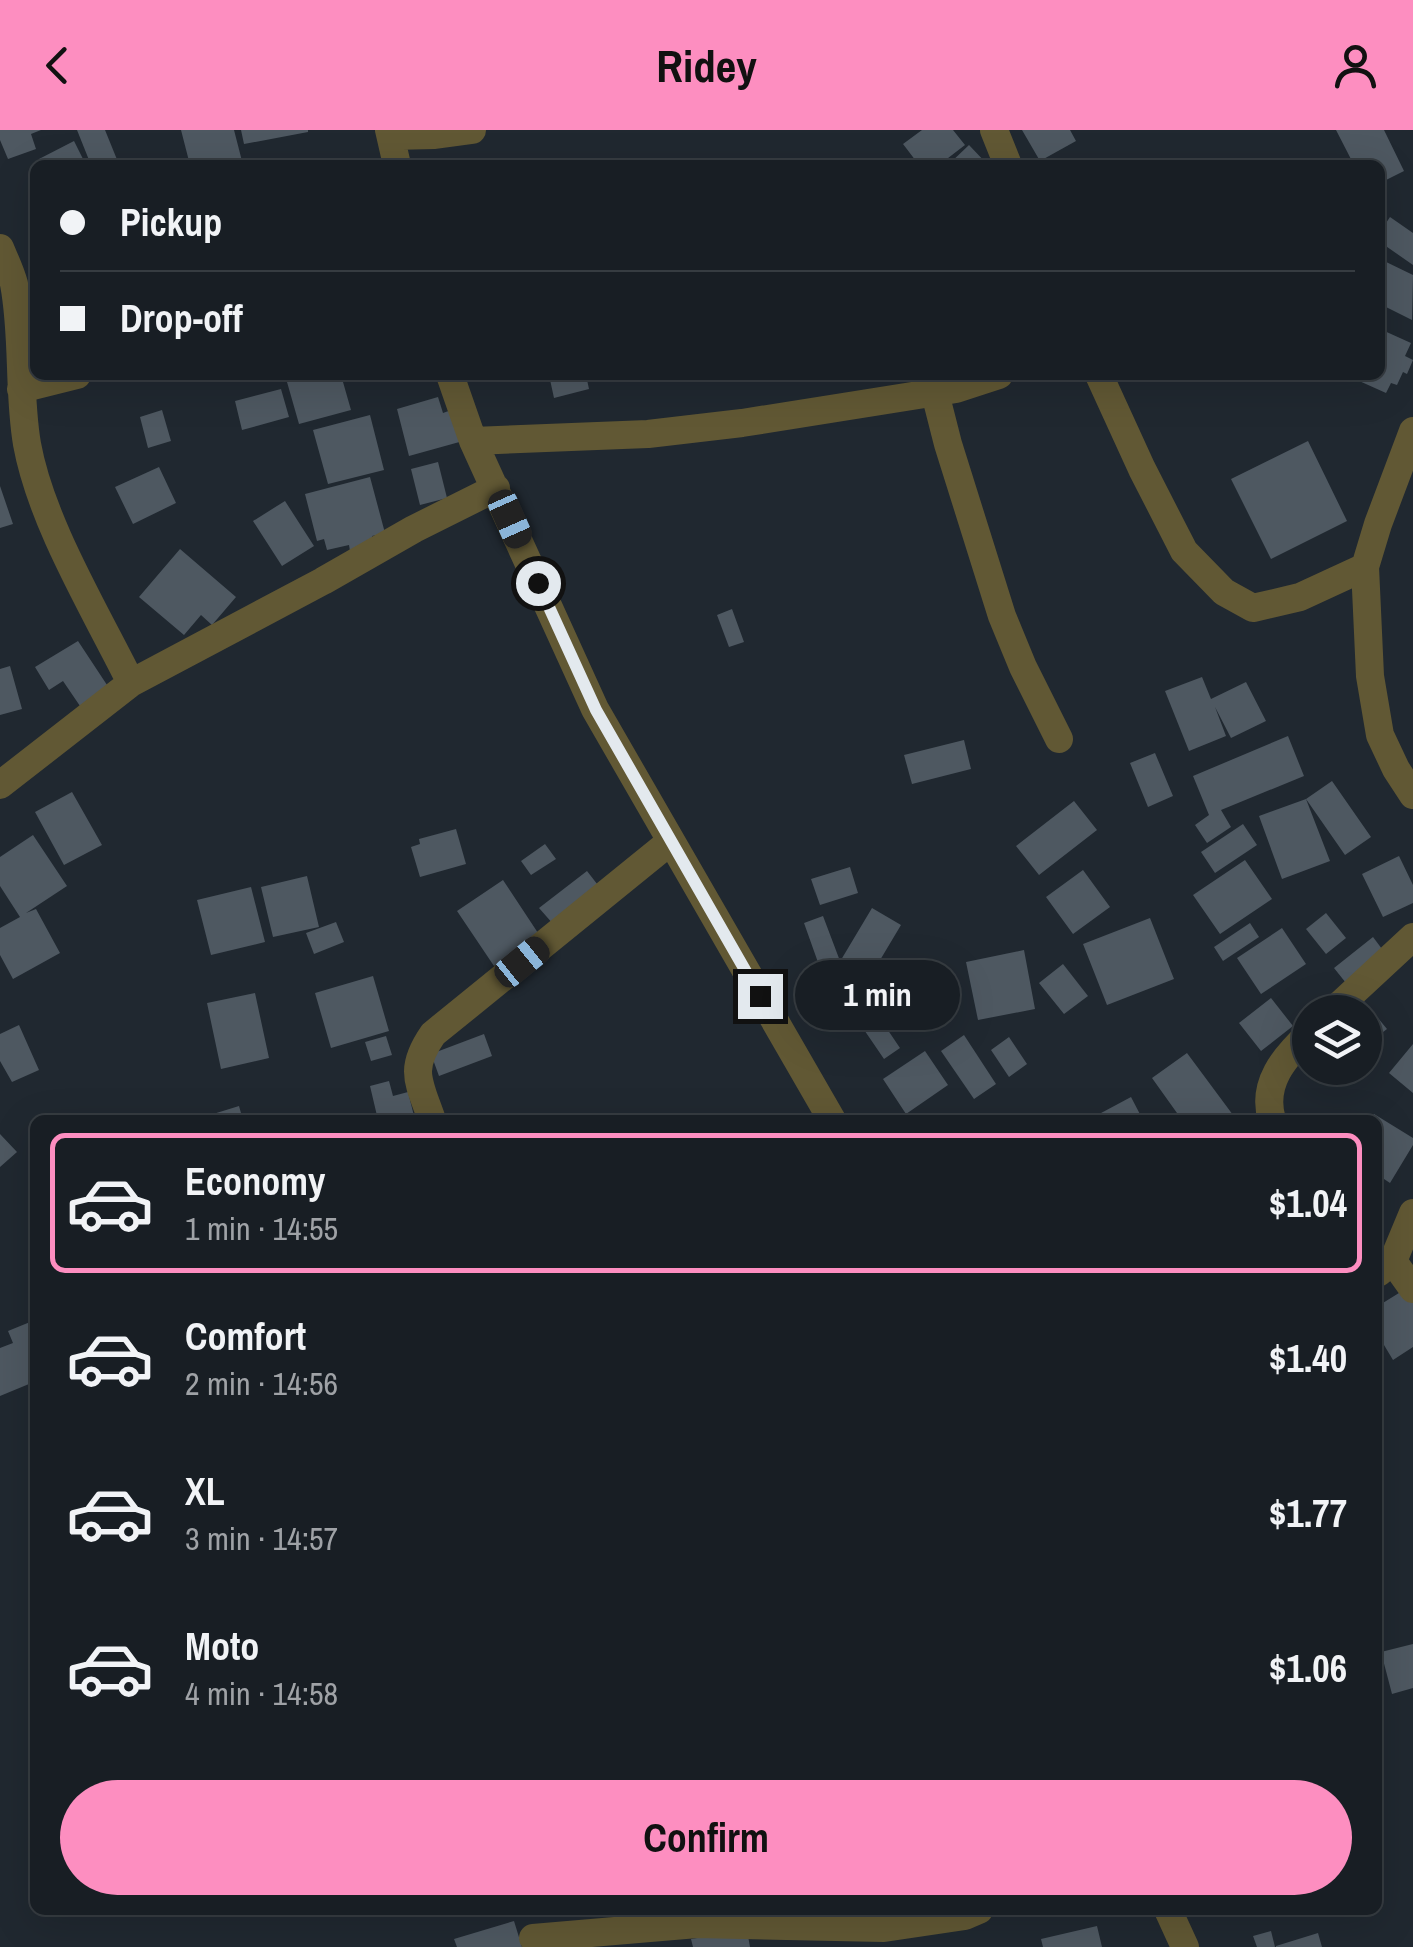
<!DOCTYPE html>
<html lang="en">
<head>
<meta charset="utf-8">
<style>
  body { margin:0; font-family:"Archivo Narrow",sans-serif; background:#252b31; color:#f1f3f6; height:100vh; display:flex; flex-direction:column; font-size:38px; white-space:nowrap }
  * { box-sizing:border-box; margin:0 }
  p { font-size:32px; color:#9fa2a6 }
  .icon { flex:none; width:55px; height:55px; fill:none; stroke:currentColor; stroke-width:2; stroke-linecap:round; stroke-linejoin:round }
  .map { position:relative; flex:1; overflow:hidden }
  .sheet { position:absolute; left:30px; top:985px; width:1352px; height:800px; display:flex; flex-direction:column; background:#181e24; border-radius:15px; box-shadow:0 10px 40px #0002,0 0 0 2px #363c41 }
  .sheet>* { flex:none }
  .banner { position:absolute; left:30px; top:30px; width:1355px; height:220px; border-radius:15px; box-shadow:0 10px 40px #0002,0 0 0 2px #363c41; display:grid; align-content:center; height:220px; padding:0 30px; background:#181e24 }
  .buttons { position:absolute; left:1292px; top:865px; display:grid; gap:20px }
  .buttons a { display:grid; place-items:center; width:90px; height:90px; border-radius:50%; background:#181e24; box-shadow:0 10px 40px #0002,0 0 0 2px #363c41; font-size:50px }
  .end { position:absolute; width:45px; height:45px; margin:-22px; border:12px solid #e3e9ee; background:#111; box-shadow:0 0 0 5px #111 }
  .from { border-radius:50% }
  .bubble { position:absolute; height:70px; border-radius:35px; background:#181e24; box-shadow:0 10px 40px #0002,0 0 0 2px #363c41; font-size:32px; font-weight:800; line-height:70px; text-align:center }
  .car { position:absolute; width:30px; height:60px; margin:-30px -15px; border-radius:12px; box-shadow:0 0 8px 2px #0007; background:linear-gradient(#222 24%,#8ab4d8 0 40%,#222 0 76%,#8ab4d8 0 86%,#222 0) }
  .banner b { display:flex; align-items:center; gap:35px; height:95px; font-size:38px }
  .banner b+b { border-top:2px solid #363c41 }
  .banner i { width:25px; height:25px; background:#f1f3f6 }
  ul { padding:18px 0 0; list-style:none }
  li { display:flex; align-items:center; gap:30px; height:140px; margin:0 20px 15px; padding:0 10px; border:5px solid transparent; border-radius:15px }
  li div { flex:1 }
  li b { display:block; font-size:38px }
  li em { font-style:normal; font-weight:800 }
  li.active { border-color:#fd8ec0 }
  li>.icon { width:90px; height:90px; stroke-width:1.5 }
  .action { display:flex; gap:20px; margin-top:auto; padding:20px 30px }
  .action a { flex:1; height:115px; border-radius:60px; background:#fd8ec0; color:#111; font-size:40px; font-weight:800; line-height:115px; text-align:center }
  header { display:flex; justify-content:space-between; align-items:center; height:130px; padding:0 30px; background:#fd8ec0; color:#111; font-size:45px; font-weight:800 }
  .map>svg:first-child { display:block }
  .building { fill:#4e5861 }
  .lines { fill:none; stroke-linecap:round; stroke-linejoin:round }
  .minor { stroke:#615834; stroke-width:28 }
  .route { stroke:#e3e9ee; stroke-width:12 }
</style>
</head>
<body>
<header><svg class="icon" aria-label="back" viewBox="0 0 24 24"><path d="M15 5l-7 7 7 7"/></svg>Ridey<svg class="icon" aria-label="person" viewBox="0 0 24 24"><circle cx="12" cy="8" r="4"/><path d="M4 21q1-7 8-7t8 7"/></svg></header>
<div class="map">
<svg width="1413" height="1817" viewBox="0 0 1413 1817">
  <rect width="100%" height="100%" fill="#202830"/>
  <path class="building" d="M0,0H41L31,4L36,19L8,29L0,10Z
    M77,0H105L118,32L109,35H91Z
    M181,0H234L243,35H190Z
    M241,0H308V2L244,14Z
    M922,0H953L965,15L939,35H919L903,14Z
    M1022,0H1070L1076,11L1040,31Z
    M1336,0H1384L1404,41L1380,53V35H1354Z
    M74,11L86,35H42L39,29Z
    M969,15L988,35H948Z
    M1390,87L1413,103V135L1380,112V102Z
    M1380,129L1413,145L1412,190L1380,174Z
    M1380,199L1411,213L1405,226L1413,230L1407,244L1403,242L1397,255L1391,253L1386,263L1357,250L1359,245H1380Z
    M285,245H341L351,280L299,294Z
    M549,245H586L589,259L554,268Z
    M281,259L289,287L242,300L235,271Z
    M438,267L443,283L454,279L463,311L409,326L397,279Z
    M162,280L171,311L148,318L140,287Z
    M370,285L384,340L328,354L313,300Z
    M1308,311L1347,391L1271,429L1231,349Z
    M438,332L447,368L420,375L411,339Z
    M159,337L176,373L133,394L115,357Z
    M370,347L385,403L372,406L375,415L350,421L349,415L327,420L324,409L317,411L305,364Z
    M0,356L13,394L0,398Z
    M285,371L314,416L282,436L253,391Z
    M180,419L236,467L212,495L201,485L184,505L139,467Z
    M732,479L744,512L729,517L717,485Z
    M78,511L109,558L80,576L63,551L49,560L35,537Z
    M10,536L22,579L0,585V539Z
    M1202,547L1211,569L1246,552L1266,591L1231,608L1215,577L1226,606L1189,621L1165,561Z
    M1288,606L1304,646L1221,680L1231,697L1207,713L1195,695L1209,685L1193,646Z
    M964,610L971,639L912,654L904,625Z
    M1155,623L1173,666L1148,677L1130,633Z
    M1332,651L1371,707L1345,725L1306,669Z
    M72,662L102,715L64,735L35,682Z
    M1306,669L1330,731L1282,749L1259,686Z
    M1074,671L1097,700L1039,745L1016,716Z
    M1243,694L1257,715L1215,743L1201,722Z
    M456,699L466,734L420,747L411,717L420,714L419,709Z
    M33,705L67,756L26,783L36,779L60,823L13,849L0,825V798L20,787L0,756V727Z
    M545,714L556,729L531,745L521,731Z
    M1399,726L1413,755V773L1383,787L1362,744Z
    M1245,730L1272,769L1220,804L1193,765Z
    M850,737L858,763L820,775L811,749Z
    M1083,740L1110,777L1073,804L1046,767Z
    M587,741L601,759L554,795L539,778Z
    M307,746L319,797L273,807L261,757Z
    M503,750L540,806L494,836L457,781Z
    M251,757L265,812L211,825L197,770Z
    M872,778L901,795L855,872L826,855Z
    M1326,783L1346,808L1326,824L1306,799Z
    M823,786L840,831L820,838L804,793Z
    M1150,788L1174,849L1107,875L1083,814Z
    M336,792L344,812L314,824L306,803Z
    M1250,793L1259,807L1223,831L1214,817Z
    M1282,798L1306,834L1261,864L1237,828Z
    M1373,807L1385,823L1346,853L1334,838Z
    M1024,820L1035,879L978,890L966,832Z
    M1063,834L1088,866L1064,884L1039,853Z
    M373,846L389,901L331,918L315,863Z
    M916,856L935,879L912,897L893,874Z
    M255,863L269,928L221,939L207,873Z
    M1359,865L1387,899L1365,916V882H1337Z
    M1271,868L1293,896L1261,921L1239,893Z
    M873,878L900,918L884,929L856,888Z
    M19,895L39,940L12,952L0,931V904Z
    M484,904L492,926L439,946L431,924Z
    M964,905L996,954L974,969L941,921Z
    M386,906L392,925L371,931L365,912Z
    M1009,907L1027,934L1009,947L991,920Z
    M1413,914V963L1389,943Z
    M925,921L948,955L906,984L883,949Z
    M1187,923L1233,985L1226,990H1182L1152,948Z
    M389,951L393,966L408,962L415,990H378L370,956Z
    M1131,967L1143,990H1088Z
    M239,976L243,990H197V989Z
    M1374,984L1413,1008V1015L1390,1053L1378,1045V990H1370Z
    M0,1004L17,1022L0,1037Z
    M1407,1158L1413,1167V1217L1393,1230L1378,1205V1176Z
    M35,1190V1268L29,1254L0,1266V1218L13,1213L8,1201Z
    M1413,1514V1558L1392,1564L1381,1522Z
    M514,1791L522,1817H457L454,1809Z
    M1097,1796L1102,1817H1043L1041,1809Z
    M747,1800L750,1817H693L691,1809Z
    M1271,1801L1275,1817H1257L1253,1806Z
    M1318,1803L1322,1817H1276V1816Z"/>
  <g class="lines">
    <path class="minor" d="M389,0L397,35
      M994,0L1008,35
      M391,6L435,5L472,0
      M0,118C5,130 11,142 14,154C24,207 18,261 27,314C41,392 96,482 131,553
      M450,245L473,311L595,579L832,990
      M1099,245L1142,339L1184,421L1224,462L1253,478L1300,467L1365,437
      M21,259L77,245
      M935,263L948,314L1002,486L1023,537L1059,609
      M1413,301L1378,394L1365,437L1370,546L1380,605L1396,639L1413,665
      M473,311L648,304L742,293L956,259L999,245
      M0,655L131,553L323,451L414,399L496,358
      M1332,882L1413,807
      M432,990C419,952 408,940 433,904L671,711
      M1272,990C1261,954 1284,927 1310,903
      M1393,1131L1413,1159
      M1378,1143L1393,1131L1413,1083
      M1168,1780L1185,1817
      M533,1808L697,1794L884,1798L965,1786L979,1780"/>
  </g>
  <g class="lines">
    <path class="route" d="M538,453L596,580L760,866"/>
  </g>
</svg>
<div class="buttons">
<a><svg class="icon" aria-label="layers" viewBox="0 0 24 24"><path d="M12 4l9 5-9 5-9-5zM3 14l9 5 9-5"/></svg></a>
</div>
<i class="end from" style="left:538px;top:453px"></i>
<i class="end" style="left:760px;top:866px"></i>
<div class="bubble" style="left:795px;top:830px;width:165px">1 min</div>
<i class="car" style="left:510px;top:389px;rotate:156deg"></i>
<i class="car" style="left:522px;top:832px;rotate:51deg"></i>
<div class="banner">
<b><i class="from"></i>Pickup</b>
<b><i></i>Drop-off</b>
</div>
<section class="sheet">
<ul>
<li class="active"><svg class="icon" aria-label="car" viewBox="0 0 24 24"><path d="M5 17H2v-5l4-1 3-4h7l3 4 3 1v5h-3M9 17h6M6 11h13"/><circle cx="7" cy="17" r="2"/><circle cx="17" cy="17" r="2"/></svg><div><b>Economy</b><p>1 min · 14:55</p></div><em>$1.04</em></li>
<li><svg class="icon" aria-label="car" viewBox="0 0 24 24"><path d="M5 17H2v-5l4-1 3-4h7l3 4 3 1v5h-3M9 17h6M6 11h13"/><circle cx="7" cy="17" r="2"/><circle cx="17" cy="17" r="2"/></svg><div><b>Comfort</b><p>2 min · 14:56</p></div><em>$1.40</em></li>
<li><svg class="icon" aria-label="car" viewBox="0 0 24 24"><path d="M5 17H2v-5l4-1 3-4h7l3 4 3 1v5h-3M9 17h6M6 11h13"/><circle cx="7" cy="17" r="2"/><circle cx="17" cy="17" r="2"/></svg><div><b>XL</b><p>3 min · 14:57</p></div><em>$1.77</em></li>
<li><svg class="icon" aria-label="car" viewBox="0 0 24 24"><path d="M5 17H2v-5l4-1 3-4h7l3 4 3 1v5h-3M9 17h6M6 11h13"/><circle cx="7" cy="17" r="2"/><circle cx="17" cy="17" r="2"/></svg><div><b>Moto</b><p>4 min · 14:58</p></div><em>$1.06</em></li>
</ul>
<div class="action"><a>Confirm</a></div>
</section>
</div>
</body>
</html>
